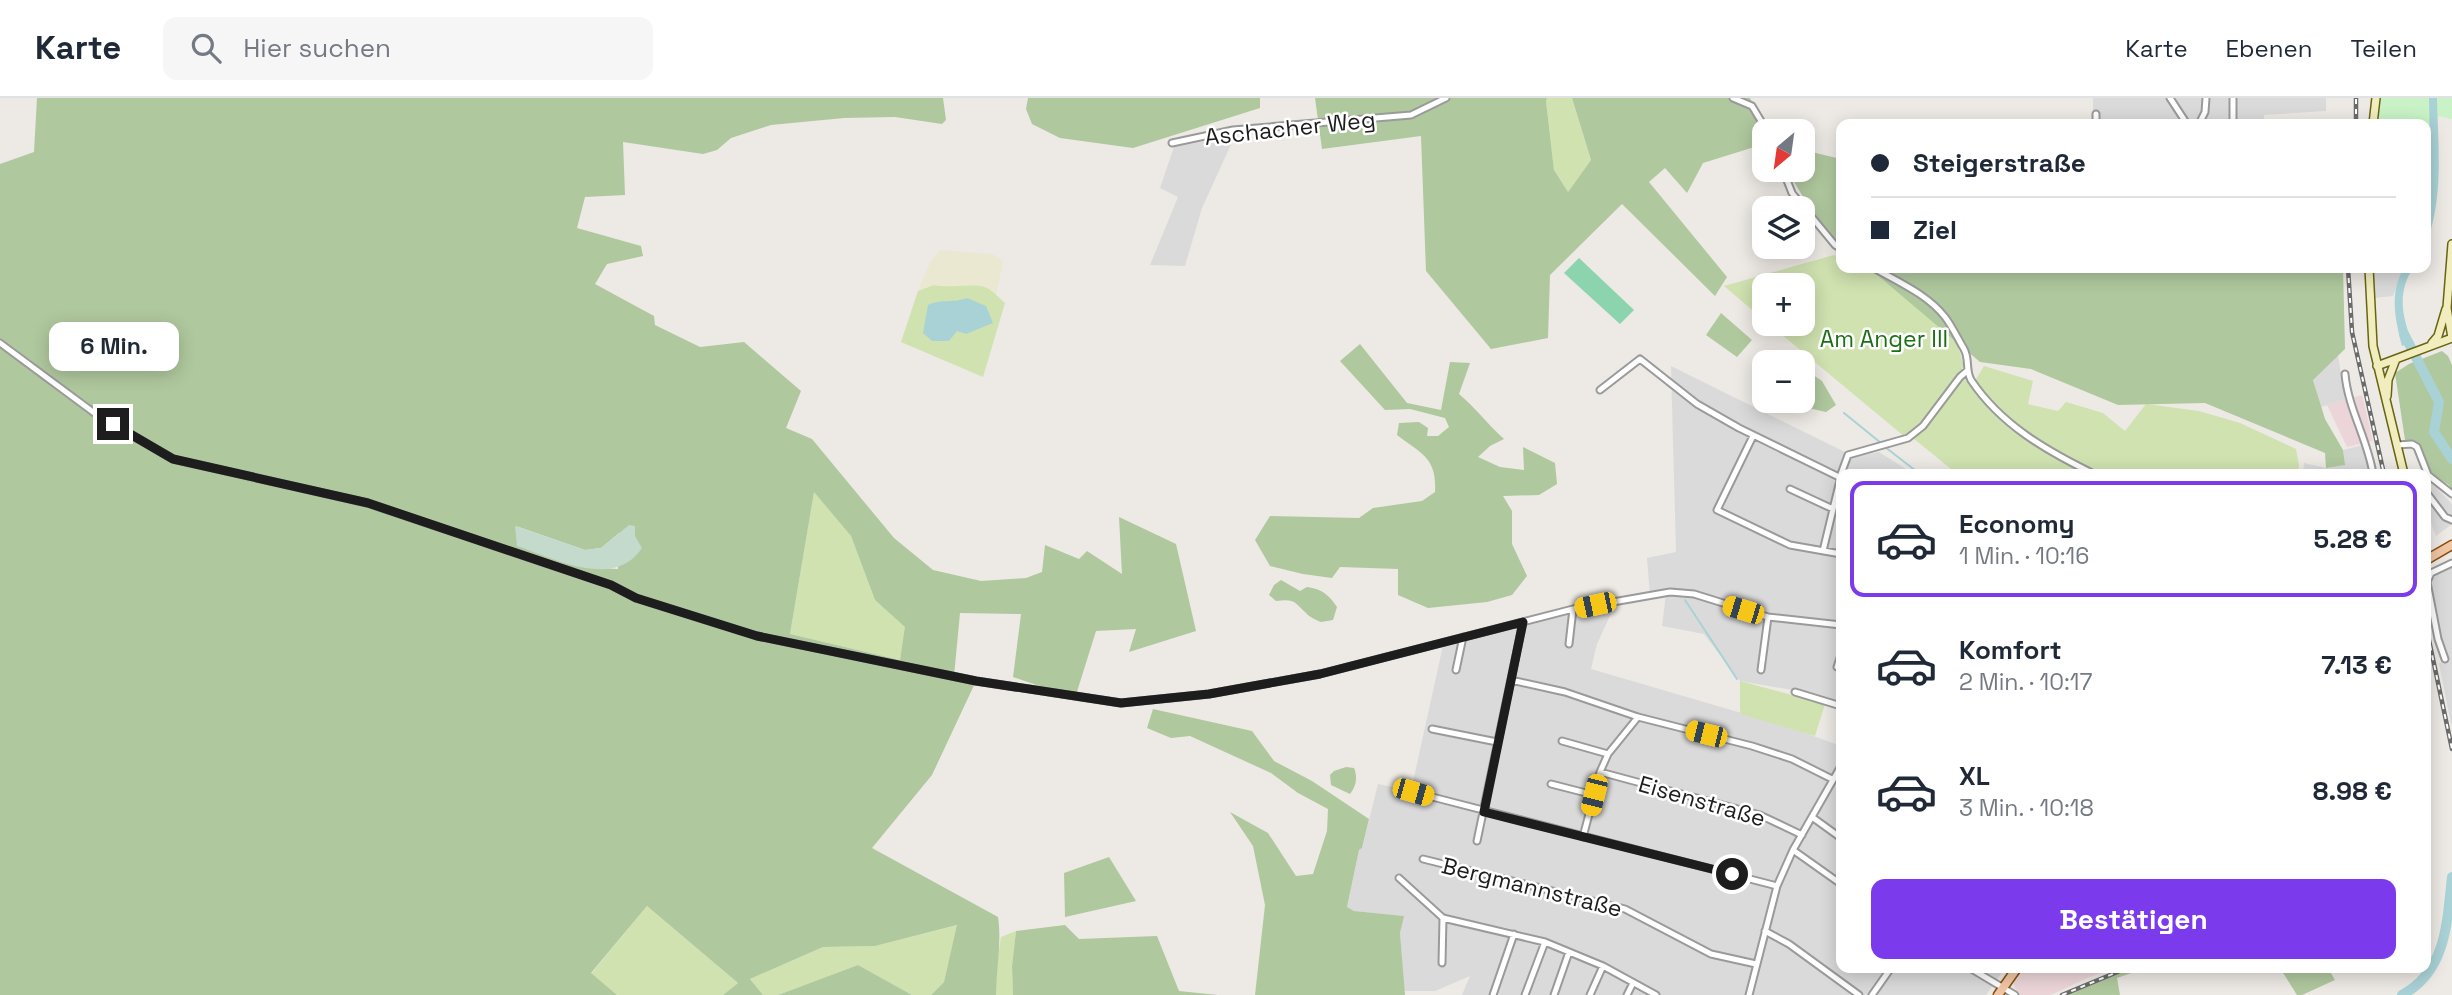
<!DOCTYPE html>
<html lang="de">
<head>
<meta charset="utf-8">
<style>
  body { margin:0; font-family:"Space Grotesk",sans-serif; background:#f6f6f7; color:#1f2937; height:100vh; display:flex; flex-direction:column; font-size:26px; white-space:nowrap }
  * { box-sizing:border-box; margin:0 }
  p { font-size:23px; color:#747a83 }
  .icon { flex:none; width:38px; height:38px; fill:none; stroke:currentColor; stroke-width:2; stroke-linecap:round; stroke-linejoin:round }
  .map { position:relative; flex:1; overflow:hidden }
  .sheet { position:absolute; left:1836px; top:371px; width:595px; height:504px; display:flex; flex-direction:column; background:#fff; border-radius:14px; box-shadow:0 4px 18px #0003 }
  .sheet>* { flex:none }
  .banner { position:absolute; left:1836px; top:21px; width:595px; height:154px; border-radius:14px; box-shadow:0 4px 18px #0003; display:grid; align-content:center; height:154px; padding:0 35px; background:#fff }
  .needle { width:46px; rotate:209deg }
  .fabs { position:absolute; left:1752px; top:21px; display:grid; gap:14px }
  .fabs a { display:grid; place-items:center; width:63px; height:63px; border-radius:14px; background:#fff; box-shadow:0 4px 18px #0003; font-size:35px }
  .end { position:absolute; width:32px; height:32px; margin:-16px; border:9px solid #1d1d1d; background:#fff; box-shadow:0 0 0 4px #fff }
  .from { border-radius:50% }
  .bubble { position:absolute; height:49px; border-radius:14px; background:#fff; box-shadow:0 4px 18px #0003; font-size:23px; font-weight:800; line-height:49px; text-align:center }
  .car { position:absolute; width:21px; height:42px; margin:-21px -10px; border-radius:9px; box-shadow:0 0 5px 2px #0007; background:linear-gradient(#f5c518 24%,#345 0 40%,#f5c518 0 76%,#345 0 86%,#f5c518 0) }
  .banner b { display:flex; align-items:center; gap:24px; height:66px; font-size:26px }
  .banner b+b { border-top:2px solid #e0e1e3 }
  .banner i { width:18px; height:18px; background:#1f2937 }
  ul { padding:12px 0 0; list-style:none }
  li { display:flex; align-items:center; gap:21px; height:116px; margin:0 14px 10px; padding:0 21px; border:4px solid transparent; border-radius:14px }
  li div { flex:1 }
  li b { display:block; font-size:26px }
  li em { font-style:normal; font-weight:800 }
  li.on { border-color:#7c3aed }
  li>.icon { width:63px; height:63px; stroke-width:1.5 }
  .action { display:flex; gap:14px; margin-top:auto; padding:14px 35px }
  .action a { flex:1; height:80px; border-radius:14px; background:#7c3aed; color:#fff; font-size:28px; font-weight:800; line-height:80px; text-align:center }
  header { display:flex; align-items:center; gap:42px; box-sizing:border-box; height:98px; padding:0 35px; background:#fff; border-bottom:2px solid #e0e1e3 }
  header strong { font-size:33px }
  nav { display:flex; gap:38px; margin-inline-start:auto; font-size:24px }
  .search { width:490px; height:63px; background:#f6f6f7; display:flex; align-items:center; gap:18px; box-sizing:border-box; padding:0 24px; border-radius:14px; color:#747a83; font-size:26px }
  .map>svg:first-child { display:block }
  .residential { fill:#dbdada }
  .commercial { fill:#ecd5d8 }
  .farmland { fill:#eae8d1 }
  .grass { fill:#d0e2b0 }
  .forest { fill:#b0c89e; fill-rule:evenodd }
  .wetland { fill:#c3dacc }
  .park { fill:#c9f3c6 }
  .pitch { fill:#8bd4ad }
  .water { fill:#a9d2d6 }
  .lines { fill:none; stroke-linecap:round; stroke-linejoin:round }
  .stream { stroke:#a9d2d6; stroke-width:2 }
  .river { stroke:#a9d2d6; stroke-width:10 }
  .street-casing { stroke:#9a9a9a; stroke-width:9 }
  .secondary-casing { stroke:#686511; stroke-width:10 }
  .primary-casing { stroke:#864e10; stroke-width:11 }
  .street { stroke:#fff; stroke-width:5 }
  .secondary { stroke:#f2edbe; stroke-width:7 }
  .primary { stroke:#f1c6a5; stroke-width:8 }
  .rail-casing { stroke:#6b6b6b; stroke-width:4.5 }
  .rail { stroke:#fff; stroke-width:2; stroke-dasharray:5; stroke-linecap:butt }
  .route { stroke:#1d1d1d; stroke-width:9 }
  .labels { text-anchor:middle; dominant-baseline:central; stroke-width:5; stroke-linejoin:round; paint-order:stroke }
  .street-label { font-size:23px; fill:#1d1d1d; stroke:#fff }
  .park-label { font-size:23px; fill:#1d6f17; stroke:#fff }
</style>
</head>
<body>
<header>
<strong>Karte</strong>
<div class="search"><svg class="icon" aria-label="search" viewBox="0 0 24 24"><circle cx="10" cy="10" r="6"/><path d="M15 15l6 6"/></svg>Hier suchen</div>
<nav><a>Karte</a><a>Ebenen</a><a>Teilen</a></nav>
</header>
<div class="map">
<svg width="2452" height="897" viewBox="0 0 2452 897">
  <rect width="100%" height="100%" fill="#ede9e4"/>
  <path class="residential" d="M2093,0H2326V13L2264,17V26H2093Z
    M1227,39L1233,42L1202,110L1185,168L1150,167L1178,99L1160,90L1174,49Z
    M2373,170H2404L2393,198L2374,200Z
    M2338,257L2345,302L2321,309L2313,281Z
    M1671,268L1855,359L1879,354L1914,376H1841V605L1804,594L1740,583L1704,536L1662,528L1666,496L1650,498L1647,460L1676,454Z
    M2363,347L2371,376H2303L2304,365L2326,370L2344,367L2343,352Z
    M2428,381L2452,406V426L2436,438L2426,413V383Z
    M2452,468V625L2451,626L2439,565L2442,564L2429,484L2433,477Z
    M1619,498L1597,546L1591,571L1783,627L1841,648V870H2005L1986,897H1462L1470,878L1435,893H1404L1400,835L1403,818L1354,813L1347,809L1359,752L1362,750L1378,686L1411,693L1444,543Z"/>
  <path class="commercial" d="M2362,297L2373,343L2347,349L2327,307Z
    M2024,870H2115L2087,880L2051,897H2021L2016,892L2013,884Z"/>
  <path class="farmland" d="M940,152L992,156L1003,163L996,197L988,191L977,188L948,191L934,187L918,193L931,163Z"/>
  <path class="grass" d="M1547,0H1572L1591,62L1568,94L1554,72L1546,3Z
    M1834,157L1841,160V170H1869L1956,242L1964,268L1935,311L1905,339L1769,226H1802V187H1764V222L1724,188Z
    M934,187C951,191 974,184 987,190C993,193 999,200 1005,205L983,279L901,244L918,193Z
    M1984,268L2033,283L2028,306L2058,313L2066,304L2103,315L2125,333L2146,306L2199,313L2240,325L2296,351L2299,367L2298,376H1957L1913,340L1959,285L1965,281L1972,288Z
    M814,393L851,438L875,502L906,529L900,562L790,536Z
    M1740,583L1825,606L1815,638L1740,616Z
    M647,808L738,885L723,897H617L591,876Z
    M958,827L944,884L931,897H912L858,867L778,897H763L750,881L823,849L875,848Z
    M1016,833L1012,868L1013,897H996V872L1001,839Z"/>
  <path class="forest" d="M37,0H943L946,22L942,26L895,19L844,20L771,27L731,40L717,52L703,56L623,44L625,97L585,99L577,130L641,148L643,158L607,166L595,186L654,218L655,227L700,249L744,244L801,293L786,330L812,341L894,440L933,472L981,483L1026,480L1042,474L1045,447L1079,461L1087,453L1122,476L1119,419L1176,446L1196,533L1129,554L1136,531L1096,533L1075,600L1013,579L1021,516L960,515L954,578L976,583L932,677L872,750L998,819C1002,845 996,871 996,897H931L944,884L957,827L875,848L823,849L750,881L763,897H723L738,885L647,808L591,875L617,897H0V66L34,54ZM814,394L851,438L875,502L905,529L900,562L790,536ZM516,428L585,452L601,450L619,435L618,471L590,470Z
    M1028,0H1260V10L1133,50L1060,40L1032,26L1026,11Z
    M1315,0H1547L1546,3L1554,72L1568,94L1591,62L1572,0H1750L1767,33H1764V46L1703,65L1687,95L1665,70L1649,84L1727,179L1715,198L1622,106L1550,177L1548,240L1491,251L1426,173L1421,38L1322,51Z
    M1803,52L1841,61V146L1821,129L1787,72H1802Z
    M1869,170H2343L2345,251L2313,282L2325,321L2343,352L2345,367L2326,370L2325,355L2205,305L2118,307L2031,271L1980,264Z
    M1721,215L1752,242L1737,259L1706,237Z
    M1360,246L1407,305L1441,312L1450,264L1470,265L1459,296C1476,310 1488,327 1504,341L1490,348L1478,359L1500,369L1524,372L1523,349L1555,365L1557,386L1539,397L1503,398L1512,413V446L1527,478L1512,497L1487,504L1428,510L1398,497V471L1340,469L1332,480L1303,476L1270,468L1255,442L1270,418L1359,420L1373,410L1422,403L1435,394C1437,360 1422,356 1397,337L1399,325L1419,324L1428,330L1427,338H1438L1449,329L1445,320L1410,311L1385,312L1340,263Z
    M2442,253L2448,258L2452,267V393L2449,387L2428,373L2418,345L2405,342L2395,275L2409,266Z
    M1803,270L1822,283L1836,307L1826,314L1794,307L1785,303H1802Z
    M1281,482L1300,493L1307,489C1322,491 1329,497 1337,509L1333,522L1321,524C1316,522 1309,519 1306,515C1293,503 1295,501 1276,503L1269,497L1274,487Z
    M1153,611L1252,633L1274,663L1312,683L1369,721L1362,750L1359,752L1347,809L1354,813L1404,818L1400,835L1405,897H1255L1265,807L1253,748L1230,714L1268,735L1296,778L1313,776L1327,733L1328,711L1298,695L1271,675L1190,638L1171,640L1147,630Z
    M1346,669L1354,670C1358,680 1356,688 1350,696L1331,687L1330,677L1334,673Z
    M1109,759L1136,803L1065,819L1064,775Z
    M1065,827L1079,841L1157,838L1179,893L1218,897H1013L1012,868L1016,833Z
    M858,867L912,897H778Z
    M2124,870H2134L2137,873L2117,880L2120,897H2062L2071,891Z
    M2280,870H2328L2335,882L2302,897H2297Z"/>
  <path class="wetland" d="M629,427L635,428V438L642,450C614,492 555,461 517,448L515,428L585,452L601,450Z"/>
  <path class="park" d="M2381,0H2452V21L2432,17L2434,94L2426,92V26H2378Z"/>
  <path class="pitch" d="M1579,160L1634,212L1620,226L1564,175Z"/>
  <path class="water" d="M2429,0H2437C2438,49 2444,100 2426,146V126L2431,102Z
    M2404,170H2413C2397,195 2402,218 2412,244L2402,248C2395,221 2389,195 2404,170Z
    M967,200L986,208L993,225L966,236L957,233L949,243H932L923,235L928,207C943,200 950,206 967,200Z"/>
  <g class="lines">
    <path class="stream" d="M1844,315L1881,345
      M1885,349L1920,376
      M1685,502L1737,581"/>
    <path class="river" d="M2404,236L2439,304L2434,334L2452,361
      M2402,897C2447,873 2447,823 2452,779"/>
    <g class="street-casing">
      <path id="street" d="M1733,0L1752,8L1767,33
        M2170,0L2187,26
        M2233,0V26
        M2096,26V16
        M2199,26L2205,14L2206,0
        M1172,45L1233,32L1411,17L1446,0
        M1783,72L1792,95L1835,147L1841,151
        M1874,170C1898,184 1927,196 1945,219C1952,228 1958,241 1964,251C1970,262 1965,271 1971,282C2001,327 2047,353 2094,376
        M0,245L93,314L173,361L367,405L611,487L636,500L757,538L976,583L1121,605L1209,596L1320,576L1573,511L1670,494L1694,496L1768,519L1841,527
        M2345,276C2348,311 2368,342 2373,376
        M1600,292L1640,261L1697,306L1739,330L1841,380
        M1753,338L1717,412L1790,447L1841,456
        M2397,347L2412,346L2417,349L2428,377L2452,396
        M1841,376L1848,357L1908,340L1923,328L1960,279L1967,273
        M1790,391L1833,411
        M2426,394L2445,419L2452,422
        M1823,453L1841,378
        M1569,546L1573,511
        M2445,561L2438,541L2427,484L2431,475L2452,465
        M1837,569L1841,557
        M1456,572L1463,539
        M1761,572L1768,519
        M1511,582L1565,594L1638,619L1752,648L1792,661L1832,681
        M1795,594L1841,608
        M1432,631L1497,644
        M1562,643L1608,656
        M1600,674L1760,717L1802,737
        M1551,686L1594,697
        M1413,694L1777,788
        M1812,719L1841,740
        M1583,739L1600,674L1608,656L1638,619
        M1477,743L1523,524
        M1793,752L1841,786
        M1423,761L1625,811L1711,856L1756,866
        M1399,780L1443,820L1545,844L1603,868L1656,897
        M1765,833L1789,846L1859,897
        M1442,865L1443,820
        M1970,870L2015,897
        M1493,897L1514,836
        M1525,897L1545,844
        M1554,897L1569,854
        M1590,897L1603,868
        M1627,897L1633,885
        M1749,897L1777,788L1793,752L1841,668
        M1872,897L1891,870"/>
    </g>
    <g class="secondary-casing">
      <path id="secondary" d="M2373,26L2376,0
        M2452,146L2447,210L2452,240
        M2369,170L2373,248L2404,376
        M2432,245L2438,238L2446,211
        M2377,268L2452,240
        M2387,298L2388,282L2396,261"/>
    </g>
    <g class="primary-casing">
      <path id="primary" d="M2426,462L2452,447
        M1998,897L2017,870"/>
    </g>
    <use href="#street" class="street"/>
    <use href="#secondary" class="secondary"/>
    <use href="#primary" class="primary"/>
    <g class="rail-casing">
      <path id="rail" d="M2356,26V0
        M2348,170L2352,234L2384,376
        M2426,528L2452,651
        M2062,897L2127,870"/>
    </g>
    <use href="#rail" class="rail"/>
  </g>
  <g class="lines">
    <path class="route" d="M113,326L173,361L368,405L611,487L636,500L757,538L976,583L1121,605L1209,596L1320,576L1523,524L1484,714L1732,776"/>
  </g>
  <g class="labels">
    <g class="street-label">
      <text transform="translate(1290 30) rotate(-6)">Aschacher Weg</text>
      <text transform="translate(1702 703) rotate(16)">Eisenstraße</text>
      <text transform="translate(1532 789) rotate(14)">Bergmannstraße</text>
    </g>
    <g class="park-label">
      <text x="1884" y="241">Am Anger III</text>
    </g>
  </g>
</svg>
<div class="fabs">
<a><svg class="needle" viewBox="-14 -14 28 28"><path d="M0-13l5 13h-10z" fill="#e53935"/><path d="M0 13l5-13h-10z" fill="#747a83"/></svg></a>
<a><svg class="icon" aria-label="layers" viewBox="0 0 24 24"><path d="M12 4l9 5-9 5-9-5zM3 14l9 5 9-5"/></svg></a>
<a>+</a>
<a>−</a>
</div>
<i class="end from" style="left:1732px;top:776px"></i>
<i class="end" style="left:113px;top:326px"></i>
<div class="bubble" style="left:49px;top:224px;width:130px">6 Min.</div>
<i class="car" style="left:1595px;top:507px;rotate:258deg"></i>
<i class="car" style="left:1743px;top:512px;rotate:287deg"></i>
<i class="car" style="left:1706px;top:636px;rotate:284deg"></i>
<i class="car" style="left:1413px;top:694px;rotate:106deg"></i>
<i class="car" style="left:1594px;top:697px;rotate:194deg"></i>
<div class="banner">
<b><i class="from"></i>Steigerstraße</b>
<b><i></i>Ziel</b>
</div>
<section class="sheet">
<ul>
<li class="on"><svg class="icon" aria-label="car" viewBox="0 0 24 24"><path d="M5 17H2v-5l4-1 3-4h7l3 4 3 1v5h-3M9 17h6M6 11h13"/><circle cx="7" cy="17" r="2"/><circle cx="17" cy="17" r="2"/></svg><div><b>Economy</b><p>1 Min. · 10:16</p></div><em>5.28 €</em></li>
<li><svg class="icon" aria-label="car" viewBox="0 0 24 24"><path d="M5 17H2v-5l4-1 3-4h7l3 4 3 1v5h-3M9 17h6M6 11h13"/><circle cx="7" cy="17" r="2"/><circle cx="17" cy="17" r="2"/></svg><div><b>Komfort</b><p>2 Min. · 10:17</p></div><em>7.13 €</em></li>
<li><svg class="icon" aria-label="car" viewBox="0 0 24 24"><path d="M5 17H2v-5l4-1 3-4h7l3 4 3 1v5h-3M9 17h6M6 11h13"/><circle cx="7" cy="17" r="2"/><circle cx="17" cy="17" r="2"/></svg><div><b>XL</b><p>3 Min. · 10:18</p></div><em>8.98 €</em></li>
</ul>
<div class="action"><a>Bestätigen</a></div>
</section>
</div>
</body>
</html>
